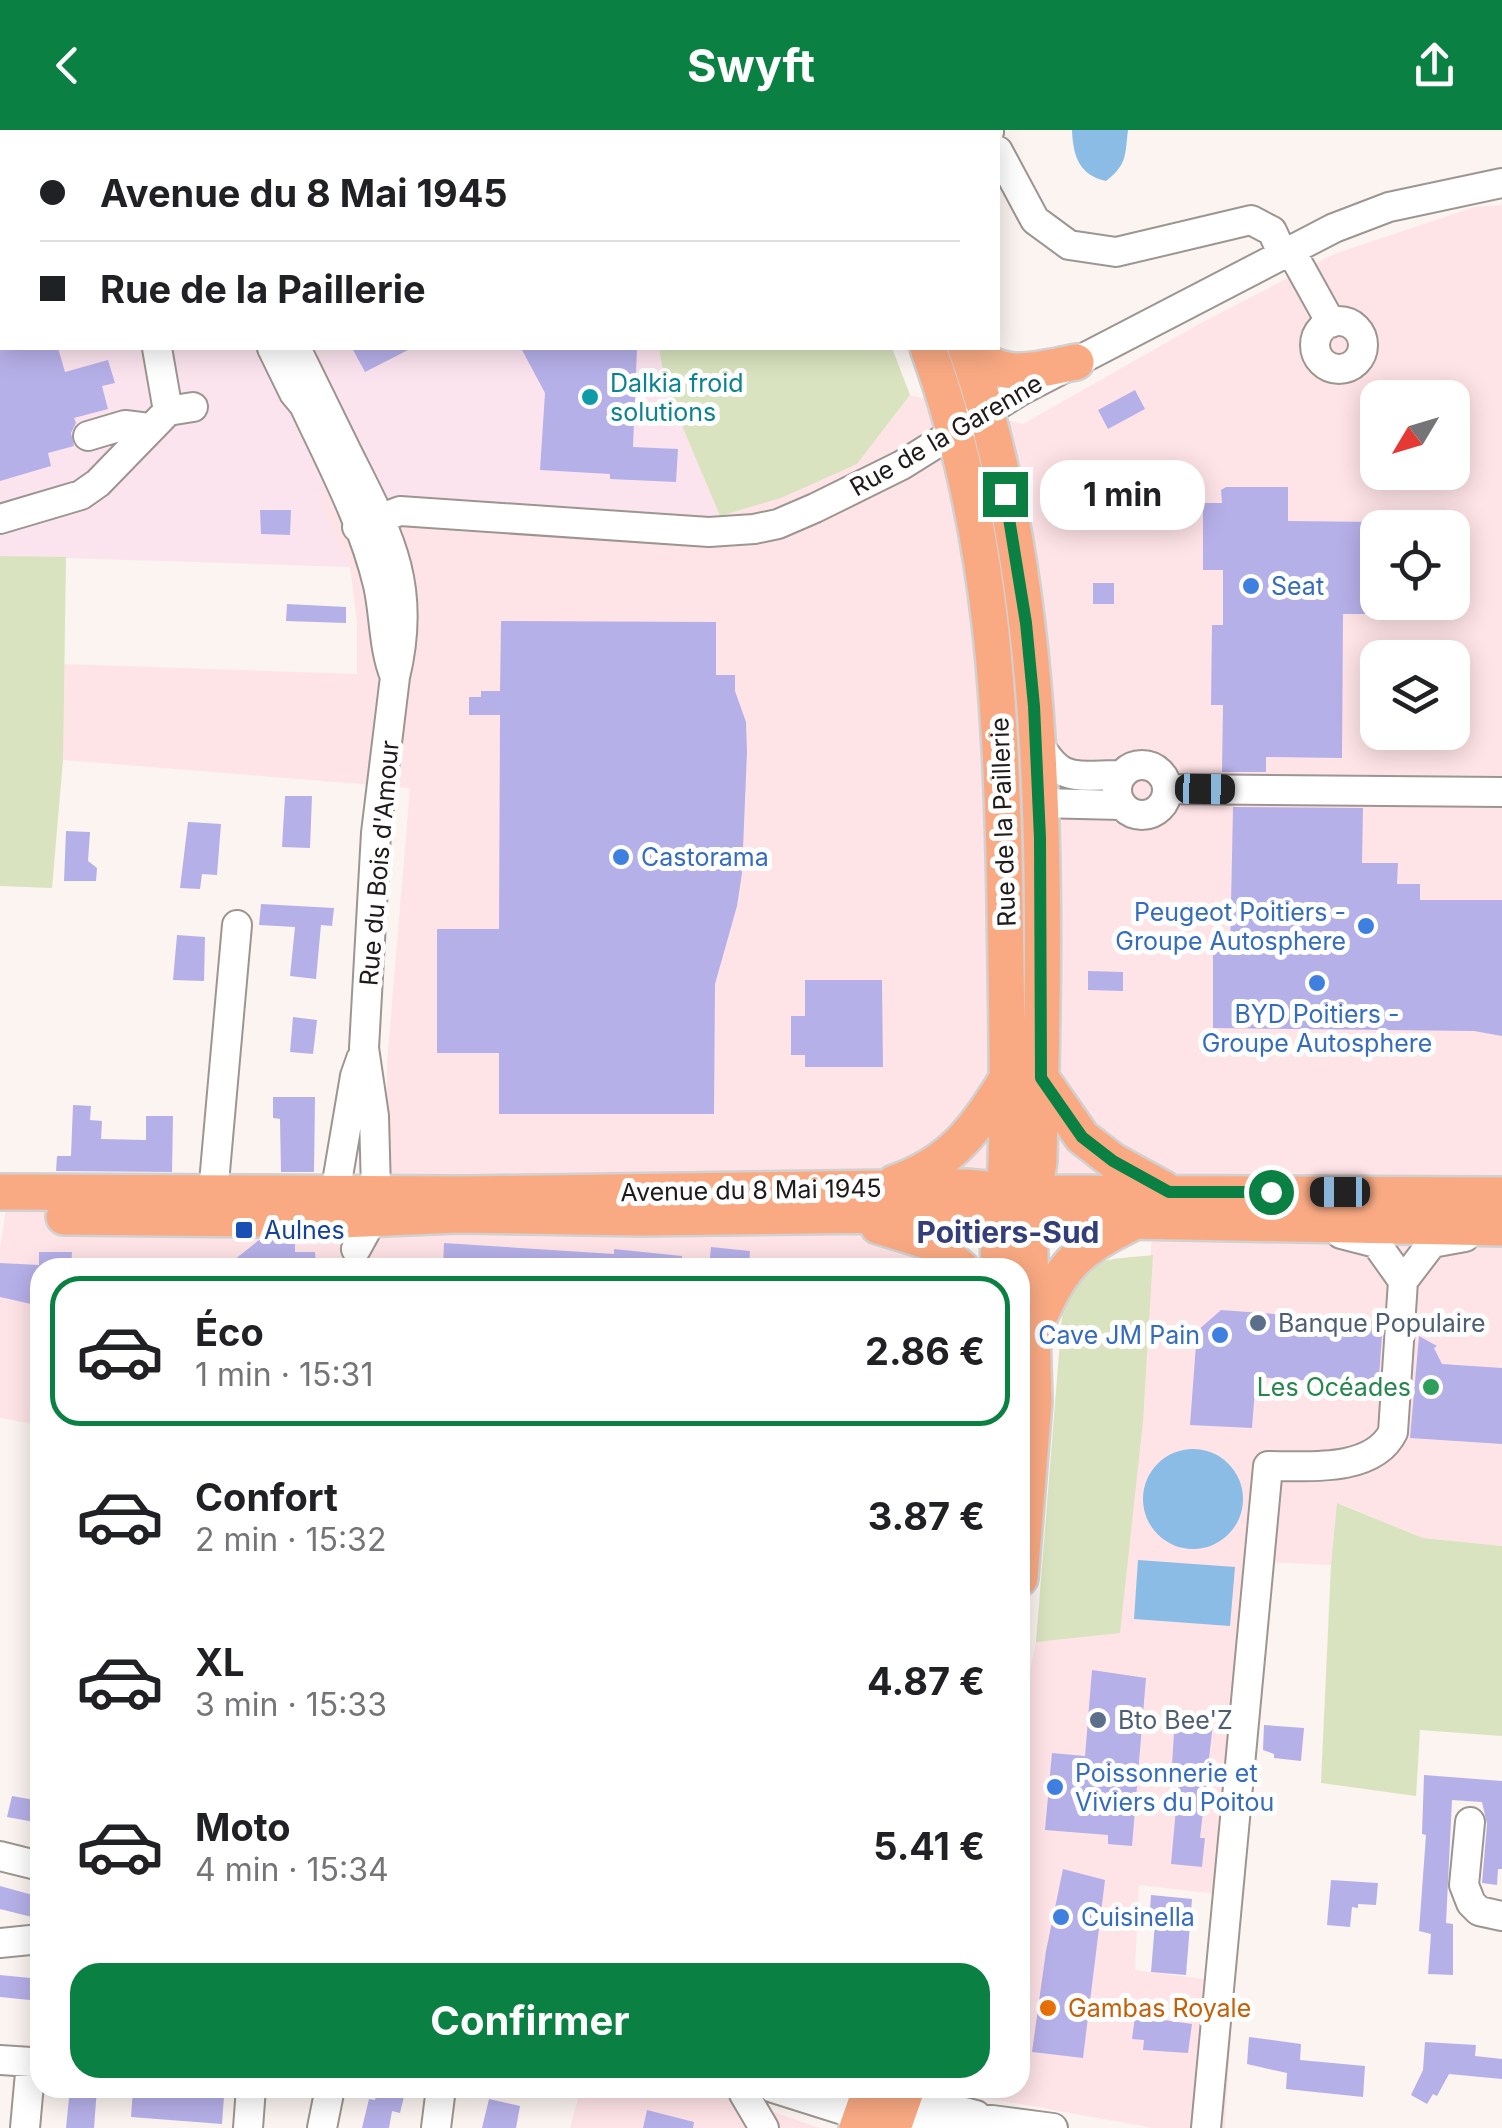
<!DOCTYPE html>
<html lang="fr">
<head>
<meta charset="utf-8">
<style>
  body { margin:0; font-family:Inter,sans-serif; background:#f2f2f2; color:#202124; height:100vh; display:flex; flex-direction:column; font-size:38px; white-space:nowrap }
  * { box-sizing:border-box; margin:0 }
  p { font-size:32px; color:#757577 }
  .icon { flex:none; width:55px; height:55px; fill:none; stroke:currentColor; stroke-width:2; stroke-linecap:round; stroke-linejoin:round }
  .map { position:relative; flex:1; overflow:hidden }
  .drawer { position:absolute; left:30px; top:1128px; width:1000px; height:840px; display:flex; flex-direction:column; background:#fff; border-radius:30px; box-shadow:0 5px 25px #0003 }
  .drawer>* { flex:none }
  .top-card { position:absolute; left:0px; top:0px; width:1000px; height:220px; box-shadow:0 5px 25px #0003; display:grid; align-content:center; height:220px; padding:0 40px; background:#fff }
  .needle { width:65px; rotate:232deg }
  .controls { position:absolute; left:1360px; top:250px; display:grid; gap:20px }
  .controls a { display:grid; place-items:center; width:110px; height:110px; border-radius:20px; background:#fff; box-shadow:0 5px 25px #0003; font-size:50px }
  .end { position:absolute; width:45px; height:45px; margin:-22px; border:12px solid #0b8043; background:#fff; box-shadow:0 0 0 5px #fff }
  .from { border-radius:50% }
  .bubble { position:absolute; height:70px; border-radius:30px; background:#fff; box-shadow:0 5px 25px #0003; font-size:32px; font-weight:700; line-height:70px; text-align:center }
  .car { position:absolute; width:30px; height:60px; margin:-30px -15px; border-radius:12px; box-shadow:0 0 8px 2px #0007; background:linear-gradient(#222 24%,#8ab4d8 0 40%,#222 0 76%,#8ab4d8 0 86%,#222 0) }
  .top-card b { display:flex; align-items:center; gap:35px; height:95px; font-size:38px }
  .top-card b+b { border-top:2px solid #e0e0e0 }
  .top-card i { width:25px; height:25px; background:#202124 }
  ul { padding:18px 0 0; list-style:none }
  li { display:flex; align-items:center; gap:30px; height:150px; margin:0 20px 15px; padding:0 20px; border:5px solid transparent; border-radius:30px }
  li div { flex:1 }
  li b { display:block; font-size:38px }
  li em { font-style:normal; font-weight:700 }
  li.active { border-color:#0b8043 }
  li>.icon { width:90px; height:90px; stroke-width:1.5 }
  .button { display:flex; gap:20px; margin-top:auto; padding:20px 40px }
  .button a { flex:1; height:115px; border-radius:30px; background:#0b8043; color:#fff; font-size:40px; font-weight:700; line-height:115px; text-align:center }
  header { display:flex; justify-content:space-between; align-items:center; height:130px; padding:0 40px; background:#0b8043; color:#fff; font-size:45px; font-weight:700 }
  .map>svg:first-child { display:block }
  .commercial { fill:#ffe4e7; fill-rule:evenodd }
  .industrial { fill:#fce4ef }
  .green { fill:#d9e3bf }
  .water { fill:#8abce6 }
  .building { fill:#b6b0e9 }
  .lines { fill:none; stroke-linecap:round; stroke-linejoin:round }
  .minor-casing { stroke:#9c9591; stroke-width:32 }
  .major-casing { stroke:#d2d1d1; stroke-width:40 }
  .minor { stroke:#fff; stroke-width:28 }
  .major { stroke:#faaa83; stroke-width:35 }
  .route { stroke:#0b8043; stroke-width:12 }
  .culture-dot { fill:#0f9aa8; stroke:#fff; stroke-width:4 }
  .shop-dot { fill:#3f7fe0; stroke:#fff; stroke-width:4 }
  .transit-dot { fill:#1a4fb4; stroke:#fff; stroke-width:4 }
  .service-dot { fill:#5c6f8a; stroke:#fff; stroke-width:4 }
  .leisure-dot { fill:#2e9e5b; stroke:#fff; stroke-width:4 }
  .food-dot { fill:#e8710a; stroke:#fff; stroke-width:4 }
  .labels { text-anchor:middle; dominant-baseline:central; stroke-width:10; stroke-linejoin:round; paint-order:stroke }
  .culture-label { font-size:25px; fill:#0d838f; stroke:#fff; text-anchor:start }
  .street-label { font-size:25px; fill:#1e1b19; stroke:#fff }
  .shop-label { font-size:25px; fill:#366cbe; stroke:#fff; text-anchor:start }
  .transit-label { font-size:25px; fill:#164399; stroke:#fff; text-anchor:start }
  .service-label { font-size:25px; fill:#4e5e75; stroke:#fff; text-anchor:start }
  .leisure-label { font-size:25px; fill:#27864d; stroke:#fff; text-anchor:end }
  .food-label { font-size:25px; fill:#c56008; stroke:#fff; text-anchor:start }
  .quarter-label { font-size:30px; font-weight:bold; fill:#343e79; stroke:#fff }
</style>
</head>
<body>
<header><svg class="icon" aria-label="back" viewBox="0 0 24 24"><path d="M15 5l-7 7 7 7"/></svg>Swyft<svg class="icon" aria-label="share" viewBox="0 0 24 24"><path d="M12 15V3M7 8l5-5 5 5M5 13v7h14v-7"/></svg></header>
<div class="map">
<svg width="1502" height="1998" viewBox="0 0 1502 1998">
  <rect width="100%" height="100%" fill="#fcf4f0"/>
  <path class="commercial" d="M1502,75V1416L1423,1408L1338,1373L1331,1435L1267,1432L1242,1767L1139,1755L1135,1840L1234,1853L1225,1998H1153L975,1966L969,1958H1020V1588L1036,1512L1120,1502L1152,1107L951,1102L950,1138H40V1295L0,1288V1118L7,1072L385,1071L387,932L410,658L63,630V534L357,544V493L350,437L315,364L720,386L857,334L910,265L1023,294L1199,194L1334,124L1475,77ZM1378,268H1452V342H1378ZM1378,398H1452V472H1378ZM1378,528H1452V602H1378Z
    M581,1958H704L820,1998H570Z"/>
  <path class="industrial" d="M0,0H470V2H2V218H659L666,258L720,386L316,364L350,437L0,426Z"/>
  <path class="green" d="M470,0H802L803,2H470Z
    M659,218H892L910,265L857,334L781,368L720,386L666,258Z
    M0,426L66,427L63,630L52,758L0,756Z
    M1153,1125L1143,1291L1120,1503L1036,1512L1063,1173C1086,1124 1104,1131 1153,1125Z
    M1337,1373L1423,1408L1502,1416V1606L1420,1600L1416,1666L1321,1653L1331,1435Z"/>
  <path class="water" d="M1072,0H1128C1125,25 1127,35 1106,51C1079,45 1073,26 1072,0Z
    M1143 1369a50 50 0 1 1 100 0a50 50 0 1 1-100 0Z
    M1138,1430L1235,1437L1230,1496L1134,1489Z"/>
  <path class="building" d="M0,218H58L65,242L108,230L115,253L102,256L108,279L74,288L76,293L71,303L74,316L48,323L51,336L0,351Z
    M352,218H412L365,242Z
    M521,218H637L633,317L678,319L676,352L610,349V344L540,340L545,263Z
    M1135,260L1145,279L1108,299L1098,280Z
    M1226,357H1288V391L1378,392V484H1343L1342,628L1266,627V642H1222L1223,575H1211L1212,495H1223V440H1203V373H1222L1221,360Z
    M260,380H291L290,405L261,404Z
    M1093,453H1114V474H1093Z
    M287,474L346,477V493L286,491Z
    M501,491L716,492V545H735V561L746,592L747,622L742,743L737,776L715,854L714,984H499V923H437V799H499L500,585H469V567H481V561H500Z
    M285,666H312L310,718L282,717Z
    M1233,677L1363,678L1362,733H1398L1397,754H1420V770H1502V906L1474,901L1213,898V822H1230Z
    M188,692L221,694L217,745L202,744L200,759L180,758Z
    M66,701L90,702L88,731L97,738L96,751H64Z
    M261,774L334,778L332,796L321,795L316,849L290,846L295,797L259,795Z
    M177,805L205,807L204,851L173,850Z
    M1088,841L1123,842V861L1088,860Z
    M805,850H882L883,937H805V925H791V886H805Z
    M293,887L317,890L313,924L290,922Z
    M273,967H315L314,1042H281L280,989L273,988Z
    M73,975L91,976L90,990L102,991L101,1009L146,1010V986H173L172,1042L56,1041L57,1026H71Z
    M259,1110L295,1111V1122H315L316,1138H224Z
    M444,1113L614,1124V1119L682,1126V1138H443Z
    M711,1117L750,1121L749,1138H709Z
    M39,1122H72L71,1138H40V1176L0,1167V1133L39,1135Z
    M1221,1180L1383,1192L1378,1260L1374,1255L1256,1247L1252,1298L1190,1295L1197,1201Z
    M1419,1206L1437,1216L1434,1218L1442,1234L1502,1238V1314L1410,1308Z
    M1092,1540L1146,1548L1132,1716L1108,1714V1705L1045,1700L1052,1623L1085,1626Z
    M1191,1582L1214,1584L1200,1708H1205L1202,1737L1171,1734L1180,1634H1172L1175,1587L1190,1588Z
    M1264,1595L1304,1598L1301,1631L1274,1628V1624L1263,1620Z
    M1424,1645L1502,1651V1739H1498L1497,1755L1482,1753L1487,1694L1482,1672L1452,1670L1446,1793L1453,1794V1845L1428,1844L1431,1804L1419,1801L1426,1705L1422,1704Z
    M12,1666L40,1671V1693L7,1687Z
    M1063,1739L1105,1750L1083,1928L1032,1922L1046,1821Z
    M1331,1750L1378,1753L1376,1775L1358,1774V1778L1352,1777L1350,1797L1327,1795Z
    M0,1756L40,1767V1789L0,1779Z
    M1151,1765L1192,1769L1186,1845L1151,1842L1155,1793H1149Z
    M0,1845L40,1849V1871L0,1867Z
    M1135,1886L1192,1894L1188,1923L1143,1920L1144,1910L1132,1909Z
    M1249,1907L1301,1914L1300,1930L1365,1936L1363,1967L1286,1959L1287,1943L1247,1934Z
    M1425,1912L1476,1915L1475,1926L1502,1929V1949L1449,1944L1437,1966L1433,1964L1427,1974L1411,1965L1423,1940Z
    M70,1958H97L94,1998H66Z
    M378,1958H406L400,1983L392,1981L389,1998H362L369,1969L375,1970Z
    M133,1959L224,1966L222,1994L131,1987Z
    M489,1969L520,1976L516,1998H482Z
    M647,1980L694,1992L693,1998H643Z"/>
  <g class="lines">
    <g class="minor-casing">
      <path id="minor" d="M186,0L187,2
        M988,0L989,2
        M998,21L1035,90L1069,115L1116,122L1251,90L1272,101L1282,123
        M1290,119L1331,193
        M0,130H2
        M1315 215a24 24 0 1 1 48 0a24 24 0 1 1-48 0Z
        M272,218L294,263L304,275C331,333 363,392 378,455C385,486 383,518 395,547C417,456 390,407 350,328C332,291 314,254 296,218
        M168,281L193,277
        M88,306L125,295L149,298
        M0,389L81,365L98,353L168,281L157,218
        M357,397L400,381L709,402L754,399L778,394L815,378L902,335L1022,260L1334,98L1389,77L1502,53
        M1036,609C1061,654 1073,645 1122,645
        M1117 660a25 25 0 1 1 50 0a25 25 0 1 1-50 0Z
        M1168,659L1502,662
        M1039,673L1121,675
        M213,1064L237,795
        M339,1083L335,1064L355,946L361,929
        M1341,1104L1376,1113L1403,1151
        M356,1119L373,1088L376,1061L374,986L364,918L376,703L395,547
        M1470,1692L1464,1755L1471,1773L1479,1781L1502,1786
        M0,1726L40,1736
        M0,1813L40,1809
        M0,1930L31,1932L25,1998
        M743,1958L744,1964L764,1998
        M773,1958L862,1986L896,1991L992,1990L1053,1998
        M887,1962L976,1985
        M248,1998L251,1958
        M322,1998L330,1958
        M436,1998L441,1958
        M1206,1998L1268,1336C1306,1336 1373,1343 1393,1302L1403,1151L1432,1113L1465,1107"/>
    </g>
    <g class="major-casing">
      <path id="major" d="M840,0L841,2
        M877,0L878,2
        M928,218C993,397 1002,584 1005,773C1006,859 1009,945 1006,1032C1006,1050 1002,1066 999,1084C997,1101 999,1120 999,1138
        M966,218C1054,466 1045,770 1039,1030C1037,1051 1030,1067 1029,1089L1034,1272L1020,1448
        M970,218C999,253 1036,240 1076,232
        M1041,948L1082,1007L1113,1031L1164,1059
        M894,1053C953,1033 975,999 1007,949
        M0,1062L465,1064L966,1057L1031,1063L1502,1065
        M64,1087L340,1090L458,1085L640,1088L965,1084L1029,1089L1502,1098
        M878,1096L930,1112L961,1138
        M1035,1197C1061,1137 1073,1122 1132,1093
        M857,1998L871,1958
        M893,1998L907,1958"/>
    </g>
    <use href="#minor" class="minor"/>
    <use href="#major" class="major"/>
  </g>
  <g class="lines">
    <path class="route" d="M1005,364L1026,493L1034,576L1040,708L1041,948L1082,1007L1113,1031L1169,1062H1271"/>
  </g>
  <circle class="culture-dot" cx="590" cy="267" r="10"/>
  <g class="shop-dot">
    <circle cx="1251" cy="456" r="10"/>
    <circle cx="621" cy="727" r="10"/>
    <circle cx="1366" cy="796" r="10"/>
    <circle cx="1317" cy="853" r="10"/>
    <circle cx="1220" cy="1205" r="10"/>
    <circle cx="1055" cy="1657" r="10"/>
    <circle cx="1061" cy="1787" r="10"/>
  </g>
  <rect class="transit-dot" x="234" y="1090" width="20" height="20" rx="5"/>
  <g class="service-dot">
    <circle cx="1258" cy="1193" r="10"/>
    <circle cx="1098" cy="1590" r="10"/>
  </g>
  <circle class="leisure-dot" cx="1431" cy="1257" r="10"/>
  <circle class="food-dot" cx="1048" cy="1878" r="10"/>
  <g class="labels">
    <g class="culture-label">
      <text x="610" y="253">Dalkia froid<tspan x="610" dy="29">solutions</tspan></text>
    </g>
    <g class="street-label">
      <text transform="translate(946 305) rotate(-30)">Rue de la Garenne</text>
      <text transform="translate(1003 692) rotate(-92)">Rue de la Paillerie</text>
      <text transform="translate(379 733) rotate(-85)">Rue du Bois d'Amour</text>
      <text transform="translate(751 1060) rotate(-1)">Avenue du 8 Mai 1945</text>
    </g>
    <g class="shop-label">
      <text x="1271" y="456">Seat</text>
      <text x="641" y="727">Castorama</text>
      <text x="1346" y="782" text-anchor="end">Peugeot Poitiers -<tspan x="1346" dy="29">Groupe Autosphere</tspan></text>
      <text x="1317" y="884" text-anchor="middle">BYD Poitiers -<tspan x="1317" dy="29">Groupe Autosphere</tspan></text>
      <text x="1200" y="1205" text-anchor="end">Cave JM Pain</text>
      <text x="1075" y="1643">Poissonnerie et<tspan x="1075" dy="29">Viviers du Poitou</tspan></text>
      <text x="1081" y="1787">Cuisinella</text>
    </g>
    <g class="transit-label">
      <text x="264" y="1100">Aulnes</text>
    </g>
    <g class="service-label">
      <text x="1278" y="1193">Banque Populaire</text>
      <text x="1118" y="1590">Bto Bee'Z</text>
    </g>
    <g class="leisure-label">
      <text x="1411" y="1257">Les Océades</text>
    </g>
    <g class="food-label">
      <text x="1068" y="1878">Gambas Royale</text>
    </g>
    <g class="quarter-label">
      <text x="1008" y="1102">Poitiers-Sud</text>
    </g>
  </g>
</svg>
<div class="controls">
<a><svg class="needle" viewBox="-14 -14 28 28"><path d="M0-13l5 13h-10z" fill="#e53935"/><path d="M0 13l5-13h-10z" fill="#757577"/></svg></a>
<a><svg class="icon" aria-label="locate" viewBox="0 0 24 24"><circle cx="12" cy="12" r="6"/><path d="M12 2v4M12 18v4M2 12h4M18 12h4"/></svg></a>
<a><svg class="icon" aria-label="layers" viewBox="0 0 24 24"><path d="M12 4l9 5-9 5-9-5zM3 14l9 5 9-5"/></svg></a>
</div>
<i class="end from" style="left:1271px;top:1062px"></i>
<i class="end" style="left:1005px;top:364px"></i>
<div class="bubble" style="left:1040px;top:330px;width:165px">1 min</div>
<i class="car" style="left:1205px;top:659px;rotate:91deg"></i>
<i class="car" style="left:1340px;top:1062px;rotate:270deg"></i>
<div class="top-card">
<b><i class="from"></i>Avenue du 8 Mai 1945</b>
<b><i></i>Rue de la Paillerie</b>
</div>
<section class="drawer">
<ul>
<li class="active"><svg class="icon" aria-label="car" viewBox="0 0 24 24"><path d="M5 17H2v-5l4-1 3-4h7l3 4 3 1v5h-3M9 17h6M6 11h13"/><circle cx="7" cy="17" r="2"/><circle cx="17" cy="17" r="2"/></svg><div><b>Éco</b><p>1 min · 15:31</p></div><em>2.86 €</em></li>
<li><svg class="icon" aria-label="car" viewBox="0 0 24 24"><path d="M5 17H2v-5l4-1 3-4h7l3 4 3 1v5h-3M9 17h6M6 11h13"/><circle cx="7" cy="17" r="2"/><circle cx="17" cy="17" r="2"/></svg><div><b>Confort</b><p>2 min · 15:32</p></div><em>3.87 €</em></li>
<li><svg class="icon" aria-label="car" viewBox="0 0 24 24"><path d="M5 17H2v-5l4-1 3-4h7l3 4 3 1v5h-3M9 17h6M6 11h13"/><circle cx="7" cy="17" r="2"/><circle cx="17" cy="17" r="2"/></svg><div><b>XL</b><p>3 min · 15:33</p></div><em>4.87 €</em></li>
<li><svg class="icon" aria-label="car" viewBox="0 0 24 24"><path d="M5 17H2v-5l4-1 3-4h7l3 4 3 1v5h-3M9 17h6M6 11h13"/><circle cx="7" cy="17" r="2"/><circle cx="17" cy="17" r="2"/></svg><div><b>Moto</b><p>4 min · 15:34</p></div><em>5.41 €</em></li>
</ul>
<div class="button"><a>Confirmer</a></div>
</section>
</div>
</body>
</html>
